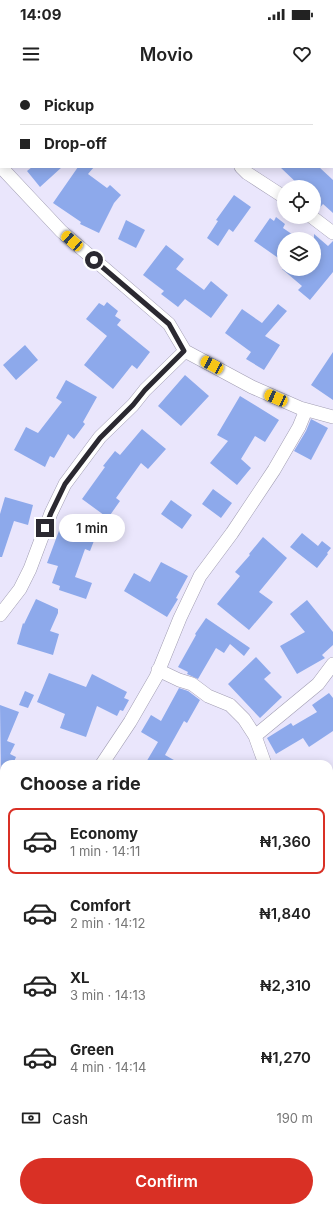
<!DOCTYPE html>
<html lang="en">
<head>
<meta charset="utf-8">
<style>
  body { margin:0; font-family:Inter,sans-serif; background:#f2f2f2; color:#222; height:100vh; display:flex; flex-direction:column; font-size:15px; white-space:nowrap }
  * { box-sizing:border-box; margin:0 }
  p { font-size:13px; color:#767676 }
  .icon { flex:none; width:22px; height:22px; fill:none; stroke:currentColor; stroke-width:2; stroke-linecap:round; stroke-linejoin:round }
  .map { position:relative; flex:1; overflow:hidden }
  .side { position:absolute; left:0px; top:680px; width:333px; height:452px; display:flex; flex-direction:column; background:#fff; border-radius:12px 12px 0 0; box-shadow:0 2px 10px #0003 }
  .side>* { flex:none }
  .top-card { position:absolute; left:0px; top:0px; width:333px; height:88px; box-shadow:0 2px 10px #0003; display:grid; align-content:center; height:88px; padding:0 20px; background:#fff }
  .fabs { position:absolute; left:277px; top:100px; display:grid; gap:8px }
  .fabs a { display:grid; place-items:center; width:44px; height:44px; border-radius:50%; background:#fff; box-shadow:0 2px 10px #0003; font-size:20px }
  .end { position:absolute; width:18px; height:18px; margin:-9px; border:5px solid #2b2931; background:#fff; box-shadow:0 0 0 2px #fff }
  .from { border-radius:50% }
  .bubble { position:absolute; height:28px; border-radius:14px; background:#fff; box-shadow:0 2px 10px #0003; font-size:13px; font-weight:600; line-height:28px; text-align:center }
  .car { position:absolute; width:12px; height:24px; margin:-12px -6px; border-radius:5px; box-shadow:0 0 3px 1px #0007; background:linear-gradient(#f5c518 24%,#345 0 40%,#f5c518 0 76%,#345 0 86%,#f5c518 0) }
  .top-card b { display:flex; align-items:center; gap:14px; height:38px; font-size:15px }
  .top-card b+b { border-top:1px solid #e0e0e0 }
  .top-card i { width:10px; height:10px; background:#222 }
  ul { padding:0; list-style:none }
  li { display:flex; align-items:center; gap:12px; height:66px; margin:0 8px 6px; padding:0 12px; border:2px solid transparent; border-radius:8px }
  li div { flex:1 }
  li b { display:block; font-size:15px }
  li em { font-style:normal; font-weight:600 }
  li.selected { border-color:#d93025 }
  li>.icon { width:36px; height:36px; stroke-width:1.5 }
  h2 { padding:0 20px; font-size:18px; line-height:48px }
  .pay { display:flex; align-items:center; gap:10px; height:44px; padding:0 20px; font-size:15px }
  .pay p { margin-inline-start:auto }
  .cta { display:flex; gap:8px; margin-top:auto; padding:8px 20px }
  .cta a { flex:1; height:46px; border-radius:24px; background:#d93025; color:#fff; font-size:16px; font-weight:600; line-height:46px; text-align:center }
  .status { display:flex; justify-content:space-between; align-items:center; height:28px; padding:0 20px; background:#fff; direction:ltr }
  .status svg { height:11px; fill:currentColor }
  header { display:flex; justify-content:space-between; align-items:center; height:52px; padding:0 20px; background:#fff; font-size:18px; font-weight:600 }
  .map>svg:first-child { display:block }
  .building { fill:#8da9eb }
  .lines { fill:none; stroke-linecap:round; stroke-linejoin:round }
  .street-casing { stroke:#a19db2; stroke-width:14 }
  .street { stroke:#fff; stroke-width:13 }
  .route { stroke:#2b2931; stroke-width:5 }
</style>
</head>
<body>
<div class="status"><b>14:09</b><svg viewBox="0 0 49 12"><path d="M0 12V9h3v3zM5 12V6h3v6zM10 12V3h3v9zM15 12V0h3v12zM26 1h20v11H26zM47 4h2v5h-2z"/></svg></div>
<header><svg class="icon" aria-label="menu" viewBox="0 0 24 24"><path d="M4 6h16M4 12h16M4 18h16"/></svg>Movio<svg class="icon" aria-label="heart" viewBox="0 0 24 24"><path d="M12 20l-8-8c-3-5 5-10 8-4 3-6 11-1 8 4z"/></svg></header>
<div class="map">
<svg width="333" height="1132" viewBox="0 0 333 1132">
  <rect width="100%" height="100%" fill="#eae6fc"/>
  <path class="building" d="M32,87H62L40,107L27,91Z
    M78,87H94L88,94L107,108L110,105L121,115L114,123L99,153L80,144L81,142L53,123Z
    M280,87H319L333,100V133L323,124L317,131L314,129V107H301Z
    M234,115L251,127L233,152L229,149L218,166L207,158L218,141L216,140Z
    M276,137L285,144L283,148L299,159H284V182L254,161L270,138L274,141Z
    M126,140L145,150L136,168L118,159Z
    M314,154L328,166L333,161V192L310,220L298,210L302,206L282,189H314Z
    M166,165L184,179L176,189L204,210L211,201L228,215L211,238L185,219L178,227L161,214L164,211L143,195Z
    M107,222L118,231L115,236L121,240L117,245L150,272L137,289L132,285L113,309L84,285L107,256L86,239L99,223L104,226Z
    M278,224L287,231L265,256L280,265L264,290L246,279L251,272L225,253L242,229L262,243Z
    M25,265L38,280L16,300L3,285Z
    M333,272V320L311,305Z
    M185,295L209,316L181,346L158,326Z
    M66,300L97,317L83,342L85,344L74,359L68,354L54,378L50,376L45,387L14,370L26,347L38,353L62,322L56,318Z
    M240,316L279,340L265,362L255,356L241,379L251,388L237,405L210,383L228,361L217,355Z
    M311,339L328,348L311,380L294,371L306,351Z
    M142,349L166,369L148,389L141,383L116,418L120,421L108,438L82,419L105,387L103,386L115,371L120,375Z
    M213,409L232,423L221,438L202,424Z
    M5,417L33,425L28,445L14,441L2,477H0V434Z
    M171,420L192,435L182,449L161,434Z
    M63,440L97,453L90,471L85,469L75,497L92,503L86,519L59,510L60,506L52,503L58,486L47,483Z
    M302,453L318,466L322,461L331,468L327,473L328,474L317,488L290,467Z
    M263,457L287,478L259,512L273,522L249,550L217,524L240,496L235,492L250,475L249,474Z
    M161,482L188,496L176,518L178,519L167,537L124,511L134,493L150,502Z
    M36,519L58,529V533L50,551L59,554L53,575L17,564L23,543L24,544Z
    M307,520L333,552V565L322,575L325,578L297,594L280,566L305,552L290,534Z
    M206,538L250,568L244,576L230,564L224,573L216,568L198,599L187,594L188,592L178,587L196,555L195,554Z
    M256,577L271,593L264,599L282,617L260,638L228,604Z
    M49,593L86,607L92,594L127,612L124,618L129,620L123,631L120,630L117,636L97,626L86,657L60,648L65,634L37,622Z
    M179,608L188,611L200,620L187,643L184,641L165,675L181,684H145L158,662L141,652L151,635L161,641Z
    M25,611L34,615L28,628L19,625Z
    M329,613L333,618V651L309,667L303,658L276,674L267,658L291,643L293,646L317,632L312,625Z
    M0,625L19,632L7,661L15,664L10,674L16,677L13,684H4V690L1,699Z"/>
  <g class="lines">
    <g class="street-casing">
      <path id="street" d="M127,0L128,1
        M0,86L61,151L169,244L185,271L145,310L133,325L100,357L65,404L51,433L30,489L20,509L0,535
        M241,87L247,93L284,117
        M312,137L333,153
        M185,271L252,307L300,328L333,337
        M158,590L179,600L192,604L208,616L230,625L244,639L255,656L265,684
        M255,656L318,604L333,584
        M102,684L130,642L156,597L180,538L200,496L232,453L274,390L299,347L306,330
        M329,786L333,792
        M0,849L4,841
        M329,1050L333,1047
        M254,1132L256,1128"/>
    </g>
    <use href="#street" class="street"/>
  </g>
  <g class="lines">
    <path class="route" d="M45,448L51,433L65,404L100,358L133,325L145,310L184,271L169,244L94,180"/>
  </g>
</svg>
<div class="fabs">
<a><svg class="icon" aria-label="locate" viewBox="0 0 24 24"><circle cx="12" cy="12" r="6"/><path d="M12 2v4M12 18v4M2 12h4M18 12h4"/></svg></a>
<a><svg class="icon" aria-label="layers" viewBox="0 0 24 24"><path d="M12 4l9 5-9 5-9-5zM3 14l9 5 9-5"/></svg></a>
</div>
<i class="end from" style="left:94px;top:180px"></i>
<i class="end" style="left:45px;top:448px"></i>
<div class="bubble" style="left:59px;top:434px;width:66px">1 min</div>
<i class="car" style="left:72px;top:161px;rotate:311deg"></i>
<i class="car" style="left:212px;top:285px;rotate:298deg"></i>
<i class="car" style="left:276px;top:318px;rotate:294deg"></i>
<div class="top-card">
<b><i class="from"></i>Pickup</b>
<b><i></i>Drop-off</b>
</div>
<section class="side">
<h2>Choose a ride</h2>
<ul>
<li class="selected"><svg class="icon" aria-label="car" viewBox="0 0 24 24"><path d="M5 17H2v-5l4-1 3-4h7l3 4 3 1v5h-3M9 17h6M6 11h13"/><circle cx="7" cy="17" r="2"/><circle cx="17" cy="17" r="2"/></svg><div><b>Economy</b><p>1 min · 14:11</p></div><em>₦1,360</em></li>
<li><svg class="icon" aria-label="car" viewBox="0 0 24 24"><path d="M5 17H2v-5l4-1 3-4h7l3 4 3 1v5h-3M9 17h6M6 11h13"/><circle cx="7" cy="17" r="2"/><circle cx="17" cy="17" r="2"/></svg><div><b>Comfort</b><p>2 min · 14:12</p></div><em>₦1,840</em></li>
<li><svg class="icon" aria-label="car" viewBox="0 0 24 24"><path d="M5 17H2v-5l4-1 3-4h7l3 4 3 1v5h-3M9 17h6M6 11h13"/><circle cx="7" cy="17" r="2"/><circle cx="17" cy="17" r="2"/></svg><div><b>XL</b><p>3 min · 14:13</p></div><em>₦2,310</em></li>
<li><svg class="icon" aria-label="car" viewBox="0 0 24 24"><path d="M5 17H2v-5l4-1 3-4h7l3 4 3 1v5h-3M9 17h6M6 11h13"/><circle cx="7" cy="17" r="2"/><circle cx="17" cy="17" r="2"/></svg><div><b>Green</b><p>4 min · 14:14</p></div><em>₦1,270</em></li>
</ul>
<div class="pay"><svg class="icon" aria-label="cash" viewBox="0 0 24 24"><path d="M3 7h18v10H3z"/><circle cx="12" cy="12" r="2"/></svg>Cash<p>190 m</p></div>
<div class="cta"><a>Confirm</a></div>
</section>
</div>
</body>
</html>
